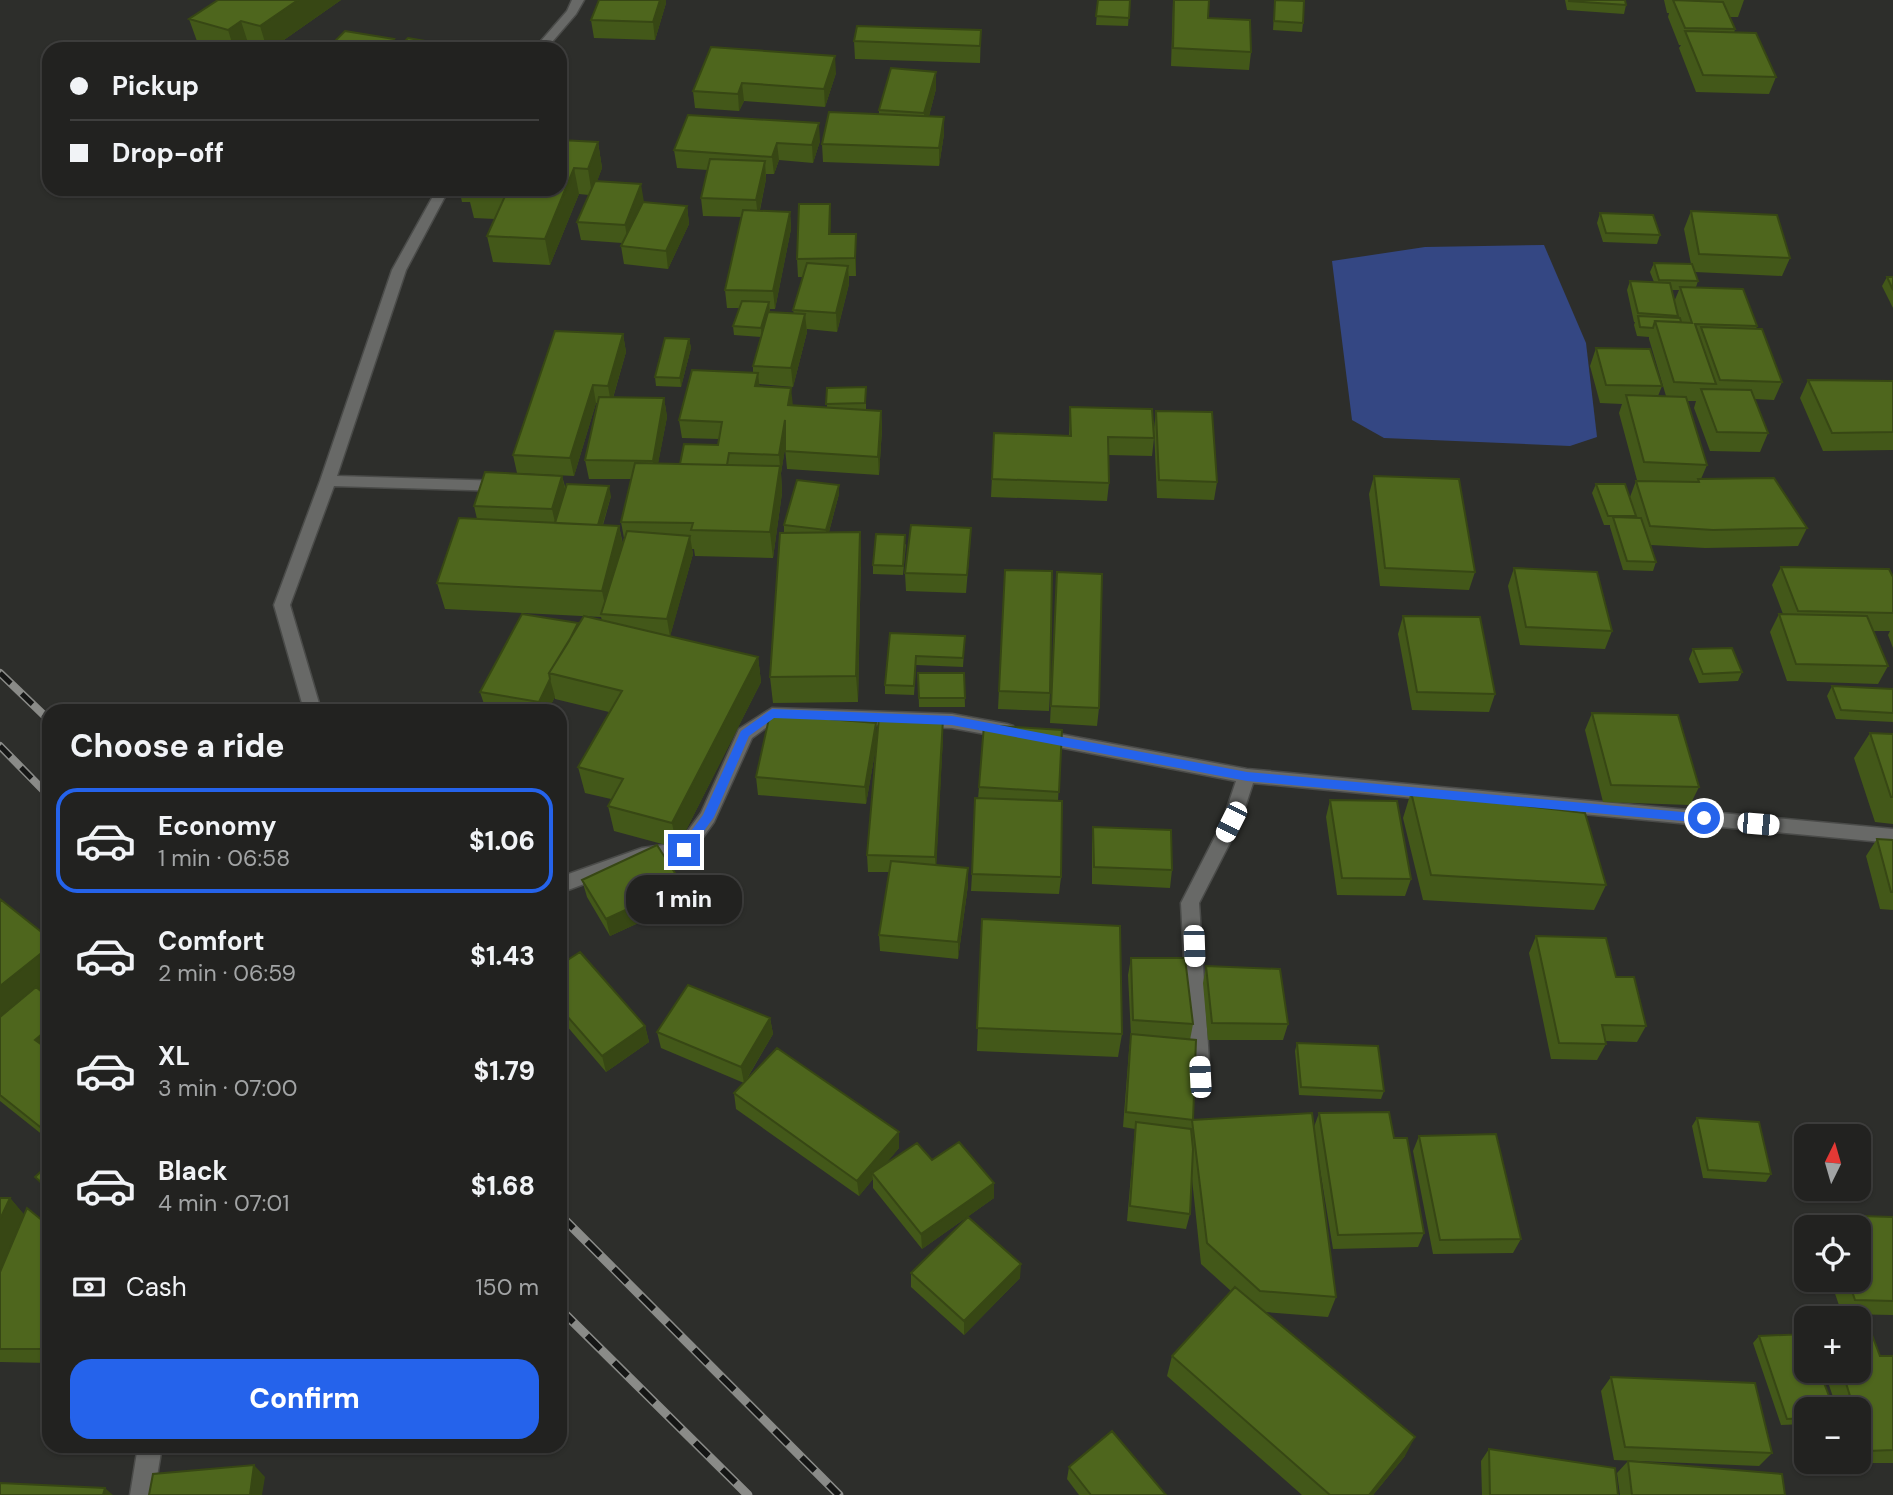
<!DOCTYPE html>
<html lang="en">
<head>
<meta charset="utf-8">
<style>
  body { margin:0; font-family:"DM Sans",sans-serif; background:#2e2f2d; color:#f1f3f6; height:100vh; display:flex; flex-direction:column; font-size:26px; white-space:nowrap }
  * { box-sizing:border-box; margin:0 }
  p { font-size:23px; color:#a2a4a5 }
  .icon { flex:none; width:38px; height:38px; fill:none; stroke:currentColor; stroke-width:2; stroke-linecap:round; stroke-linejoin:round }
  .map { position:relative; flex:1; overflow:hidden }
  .drawer { position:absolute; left:42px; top:704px; width:525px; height:749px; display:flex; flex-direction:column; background:#222220; border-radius:21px; box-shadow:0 2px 5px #0004,0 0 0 2px #3f3f3e }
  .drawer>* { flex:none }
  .hud { position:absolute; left:42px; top:42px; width:525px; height:154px; border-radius:21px; box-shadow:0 2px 5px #0004,0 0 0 2px #3f3f3e; display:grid; align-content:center; height:154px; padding:0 28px; background:#222220 }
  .needle { width:46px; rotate:5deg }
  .fabs { position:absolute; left:1794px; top:1124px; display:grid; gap:14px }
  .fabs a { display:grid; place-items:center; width:77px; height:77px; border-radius:14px; background:#222220; box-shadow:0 2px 5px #0004,0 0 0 2px #3f3f3e; font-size:35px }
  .end { position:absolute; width:32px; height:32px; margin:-16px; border:9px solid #2563eb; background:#fff; box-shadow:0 0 0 4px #fff }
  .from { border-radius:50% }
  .bubble { position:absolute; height:49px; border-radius:21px; background:#222220; box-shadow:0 2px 5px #0004,0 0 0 2px #3f3f3e; font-size:23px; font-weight:800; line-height:49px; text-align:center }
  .car { position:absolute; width:21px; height:42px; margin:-21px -10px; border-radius:9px; box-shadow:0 0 5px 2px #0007; background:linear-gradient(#fff 24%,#345 0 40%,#fff 0 76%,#345 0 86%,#fff 0) }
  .hud b { display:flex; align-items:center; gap:24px; height:66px; font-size:26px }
  .hud b+b { border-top:2px solid #3f3f3e }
  .hud i { width:18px; height:18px; background:#f1f3f6 }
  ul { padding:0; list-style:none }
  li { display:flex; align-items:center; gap:21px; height:105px; margin:0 14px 10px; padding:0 14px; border:4px solid transparent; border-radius:21px }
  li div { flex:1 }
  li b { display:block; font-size:26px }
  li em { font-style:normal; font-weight:800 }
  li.selected { border-color:#2563eb }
  li>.icon { width:63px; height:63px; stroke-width:1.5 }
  h2 { padding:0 28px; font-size:32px; line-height:84px }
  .pay { display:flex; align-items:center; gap:18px; height:77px; padding:0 28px; font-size:26px }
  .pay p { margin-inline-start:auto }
  .action { display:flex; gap:14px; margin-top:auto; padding:14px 28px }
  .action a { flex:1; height:80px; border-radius:21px; background:#2563eb; color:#fff; font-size:28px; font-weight:800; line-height:80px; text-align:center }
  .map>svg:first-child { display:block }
  .water { fill:#344783 }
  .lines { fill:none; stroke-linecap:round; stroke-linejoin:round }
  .street-casing { stroke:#4a4b49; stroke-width:3 }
  .street { fill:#686967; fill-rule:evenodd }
  .rail-far1-casing { stroke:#8a8b88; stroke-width:8 }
  .rail-casing { stroke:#8a8b88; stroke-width:9 }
  .rail-far1 { stroke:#151615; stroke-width:5; stroke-dasharray:15; stroke-linecap:butt }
  .rail { stroke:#151615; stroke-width:6; stroke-dasharray:19; stroke-linecap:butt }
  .wall { fill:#435819; fill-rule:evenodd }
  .shaded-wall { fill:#374714 }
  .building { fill:#4e661d; stroke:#374714; stroke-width:2 }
  .route { fill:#2563eb }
</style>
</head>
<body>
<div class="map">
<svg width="1893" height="1495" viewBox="0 0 1893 1495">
  <rect width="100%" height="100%" fill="#2d2e2b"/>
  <path class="water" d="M1544,245L1586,343L1597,437L1570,446L1384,438L1352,420L1332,261L1425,247Z"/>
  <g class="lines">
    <g class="street-casing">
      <path id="street" d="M572,0H584L576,14L546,49H534L567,11Z
        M437,189H449L406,270L337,476L503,481L511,486L503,491L334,486L290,605L321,710H304L274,605L320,481L392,270Z
        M772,708L952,714L1007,724L1013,726L1016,731L1013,736L1007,738L952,728L775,721L752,738L714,822L690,855L643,862L560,893V877L642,848L679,843L701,813L739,729Z
        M1038,730L1247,769L1893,829V843L1253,783L1240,823L1199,903L1210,1077L1207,1083L1200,1086L1193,1083L1190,1077L1181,903L1222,823L1236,781L1032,742L1029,737L1032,732Z
        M138,1446H162L154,1495H130Z"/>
    </g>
    <use href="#street" class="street"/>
    <g class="rail-far1-casing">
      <path id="rail-far1" d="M0,673L49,720
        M0,746L49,796"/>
    </g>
    <g class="rail-casing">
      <path id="rail" d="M560,1215L839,1495
        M560,1309L748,1495"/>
    </g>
    <use href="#rail-far1" class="rail-far1"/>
    <use href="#rail" class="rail"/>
  </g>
  <path class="wall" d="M341,0L271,49H261L249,46L244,49H216L198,44L189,19Z
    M599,0H666V3L655,40L594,38L591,20Z
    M1098,0H1130L1128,26L1096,25Z
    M1173,0H1209L1208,18L1251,52L1249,70L1171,66Z
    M1275,0L1303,23L1302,32L1273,30Z
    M1565,0H1625L1626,5L1624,14L1567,10Z
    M1664,0H1744L1738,17H1730L1735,29L1734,33L1776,77L1769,94L1696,92L1679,48L1681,45H1679L1668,17L1669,13H1667Z
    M981,30L980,63L855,59L854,41Z
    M711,47L836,73L825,107L744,101L739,111L695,108L693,91Z
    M936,72V89L929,116L944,117V134L939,166L823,162L822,144L879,114V110Z
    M688,115L820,141L813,163L779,160L774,174H766V179L760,210L790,212L791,229L775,309H770V312L794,314L793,310L803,277H798L797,259L830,204V234H856V276H849V284L837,332L807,329V332L793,387L759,384L760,387L793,405L827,408V388L866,387V410L881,411L882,429L879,475L787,469L785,448L781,473L782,493L773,558L695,556L694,549H692L693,554L670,636L758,657L761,682L677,848L614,831L608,806L611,799L585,793L578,767L609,712L555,699V697L548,710H486L480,692L578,623V626L602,620L601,617L445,609L437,583L477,519L474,506L562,476L566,490L611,496L603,525L619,526L623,544L624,538L621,522L631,479H589L585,460L598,403H596L574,476L517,473L513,455L623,334L626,352L613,398H664L667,417L658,463L680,464L718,445L719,439L682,438L679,420L753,373V366L761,337L734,335L733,326L740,308H727L725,290L742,217L703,216L701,198L708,170L677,168L674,150Z
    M560,140L598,142L602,168L597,181L644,202L687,206L689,224L668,269L624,264L621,246L622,243L581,240L577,222L589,195L579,194L550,265L493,262L487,236L495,219L474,218L470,202H462L459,189H560Z
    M1691,211L1790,258L1782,276L1695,272L1698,281L1696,287L1757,326L1756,329L1782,382L1774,400L1754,399L1768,433L1760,452L1710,451L1694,408L1696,401H1687L1707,465L1701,479L1807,528L1798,546L1705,548L1651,545L1656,562L1653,571L1623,570L1610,527V525H1604L1592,493L1596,484L1630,497L1636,481L1637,480L1619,413L1622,404L1600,403L1590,366L1596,348L1662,386L1658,396H1666L1649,339V337L1637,336L1634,325L1635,322H1634L1627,290L1630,281L1654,282L1650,272L1654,263L1691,264L1684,229ZM1671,290H1679L1674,302Z
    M1600,213L1660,235L1657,244L1603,242L1597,223Z
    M1887,277H1893V308L1882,286Z
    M689,339L691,348L681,387L656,386L655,377Z
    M1808,380L1893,381V450L1823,451L1800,398Z
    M1070,407L1154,438L1152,456L1108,455L1109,483L1107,501L991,497L994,433L1069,436Z
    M1156,411L1217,482L1214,500L1157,498L1154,429Z
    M1374,476L1475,572L1469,590L1380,586L1369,494Z
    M839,494L829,532H860L861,558L858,702L773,703L770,677L784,533V525Z
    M971,528L970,546L966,593L906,591L905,573Z
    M906,544L903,575L873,574V565Z
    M1781,567L1893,577V648L1888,635L1890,631H1873L1888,666L1878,684L1787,681L1770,632L1779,614H1783L1772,585Z
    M1514,568L1612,631L1605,649L1520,645L1508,586Z
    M1005,570L1050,693L1049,711L998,709Z
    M1057,572L1099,708L1097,726L1050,723Z
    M1403,616L1495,694L1489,712L1412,710L1398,634Z
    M890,633L965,636L963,667L916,665L914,695L885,694V685Z
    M1693,649L1742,672L1738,681L1699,683L1689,659Z
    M918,673H964L965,707H919Z
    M1832,686L1893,689V722L1836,719L1827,696Z
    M1592,713L1699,787L1690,805L1603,802L1585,730Z
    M943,719V737L936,865L968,868V885L958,959L880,951L879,935L889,872H868L867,855Z
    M876,723L877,741L866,804L758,795L756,777Z
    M1062,730L1058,801L1061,877L1059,894L971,891L972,874L979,787Z
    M1870,733L1893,734V824L1875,822L1854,758Z
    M1411,792L1606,885L1594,910L1423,900L1403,818Z
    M1330,800L1411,879L1405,896L1337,895L1326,817Z
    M1093,827L1172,870L1170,888L1092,884V844Z
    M1877,839L1893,840V910L1880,909L1866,856Z
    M582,880L686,901L610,936L587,897Z
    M0,899L49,938V985L41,991L49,998V1140L0,1101Z
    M982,919L1122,1034L1118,1057L977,1051Z
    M1536,936L1616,977L1646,1026L1637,1042L1605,1041L1606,1044L1597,1060L1551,1059L1529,953Z
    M1131,958L1193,1024L1190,1040L1193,1120L1314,1127L1319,1113L1394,1138L1424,1233L1418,1247L1333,1249L1316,1145L1336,1297L1328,1317L1265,1312L1405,1456L1373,1495H1302L1167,1376L1172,1356L1231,1291L1201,1264L1192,1179L1190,1214L1186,1229L1127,1221L1135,1129L1123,1127L1129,1050L1131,1036L1128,975Z
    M560,965L645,1026L649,1042L606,1072L560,1018Z
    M1206,966L1288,1024L1283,1040H1208L1203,983Z
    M770,1018L773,1034L745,1082L899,1148L885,1164L932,1160L994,1198L922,1249L873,1188V1179L859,1196L736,1109L734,1093L744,1083L661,1048L657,1032Z
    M1297,1043L1384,1091L1381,1099L1299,1095L1295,1051Z
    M1697,1118L1771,1174L1766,1182L1703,1178L1692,1126Z
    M1419,1136L1521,1239L1513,1253L1433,1254L1413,1151Z
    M49,1164V1193L35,1177Z
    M0,1198H10L24,1215L49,1226V1363L0,1362Z
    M1827,1215L1893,1217V1315L1842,1314L1830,1279H1858V1227H1817Z
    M911,1273L1020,1278L964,1335L911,1287Z
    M1759,1336L1806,1409V1424L1781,1425L1753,1343Z
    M1880,1356H1893V1463H1854L1853,1461H1858V1409H1837L1824,1370H1858Z
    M1611,1377L1772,1453L1759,1466L1614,1460L1601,1391Z
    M1489,1449L1618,1495H1482L1481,1461Z
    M1628,1461L1785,1495H1620L1617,1473Z
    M1069,1467L1166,1495H1079L1067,1479Z"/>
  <path class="shaded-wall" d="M298,0H341L271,49H267L260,26Z
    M660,0H666V3L655,40L653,22Z
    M241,21L249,46L244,49H234L228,30Z
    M394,39L397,49H385Z
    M835,56L836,73L825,107L824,89Z
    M936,72V89L925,131L924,113Z
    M742,83L744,101L739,111L738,94Z
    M944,117V134L939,166V148Z
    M819,123L820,141L813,163L812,145Z
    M598,142L602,168L592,195L588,169Z
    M777,143L779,160L774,174L772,157Z
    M765,161L766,179L758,218L756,200Z
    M574,168L579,194L550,265L545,239Z
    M641,184L644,202L628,243L625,225Z
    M830,204L831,222L830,252L829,234Z
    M687,206L689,224L668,269L666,251Z
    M790,212L791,229L775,309L773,291Z
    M856,234V276L855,258Z
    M848,266L849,284L837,332L836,313Z
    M769,302L770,312L762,337L761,328Z
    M805,314L807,332L793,387L791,368Z
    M623,334L626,352L611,404L608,386Z
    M689,339L691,348L681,387L680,378Z
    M758,373L760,391L755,386Z
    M593,385L596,403L574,476L570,458Z
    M791,388L793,406L788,405Z
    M664,398L667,417L655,480L653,461Z
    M881,411L882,429L879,475L878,457Z
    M785,420L787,438L781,473L782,493L773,558L770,532L780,467L779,455Z
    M562,476L566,494L556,527L552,509Z
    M839,485V494L827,539L826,530Z
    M609,486L611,496L597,543L595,534Z
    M619,526L624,552L607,614L602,591Z
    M860,532L861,558L858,702L856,676Z
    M690,536L693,554L670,637L667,619Z
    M758,657L761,682L677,848L672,823Z
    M550,679L555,697L548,710H541L539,702Z
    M943,719V737L936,874L935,857Z
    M876,723L877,741L866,804L865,787Z
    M968,868V885L958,959V942Z
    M682,884L686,901L610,936L606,919Z
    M49,947V985L0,1024V986Z
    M770,1018L773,1034L744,1083L741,1067Z
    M645,1026L649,1042L606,1072L602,1056Z
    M49,1028V1054L35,1040Z
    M899,1132V1148L875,1177L872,1173L873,1179L859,1196L857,1181Z
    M994,1183V1198L922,1249L921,1234Z
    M10,1198L29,1220L0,1283V1219Z
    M1021,1264L1020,1278L964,1335V1321Z
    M1415,1437L1405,1456L1373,1495H1369Z
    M254,1465L265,1477L262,1495H250Z
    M105,1488L113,1495H103Z"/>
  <path class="building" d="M218,0H298L260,26L241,21L228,30L189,19Z
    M599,0H660L653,22L591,20Z
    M1098,0H1130L1129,18L1096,16Z
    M1174,0H1209L1208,18L1250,20L1251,52L1173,48Z
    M1275,0L1304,1L1303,23L1274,21Z
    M1569,0H1625L1626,5L1569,1Z
    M1673,0L1723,2L1735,29L1685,28Z
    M857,26L981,30L980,46L854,41Z
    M345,31L394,39L385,49H327Z
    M1685,31L1756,33L1776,77L1703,75Z
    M408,38L471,49H397Z
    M711,47L835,56L824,89L742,83L738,94L693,91Z
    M891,68L936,72L924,113L879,110Z
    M829,112L944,117L939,148L822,144Z
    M688,115L819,123L812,145L777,143L772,157L674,150Z
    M560,140L598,142L588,169L574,168L545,239L487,236L506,194L468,192L469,189H560Z
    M710,159L765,161L756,200L701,198Z
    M595,181L641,184L625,225L577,222Z
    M643,202L687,206L666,251L621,246Z
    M799,204H830L829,234H856L855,258L797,259Z
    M743,210L790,212L773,291L725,290Z
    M1691,211L1777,215L1790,258L1699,254Z
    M1600,213L1653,215L1660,235L1606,233Z
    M807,263L848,266L836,313L793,310Z
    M1654,263L1692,264L1698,281L1659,280Z
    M1887,277H1893V290Z
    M1630,281L1670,283L1678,316L1638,313Z
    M1680,287L1743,289L1757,326L1695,324L1716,384L1674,382L1655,321L1692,323Z
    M742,301L769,302L761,328L733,326Z
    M768,312L805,314L791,368L753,366Z
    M1638,316L1680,318L1681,322L1655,321L1653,328L1640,327Z
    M1701,327L1762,329L1782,382L1720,380Z
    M555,331L623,334L608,386L593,385L570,458L513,455Z
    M665,338L689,339L680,378L655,377Z
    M1596,348L1650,349L1662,386L1606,385Z
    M692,370L758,373L755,386L791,388L788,405L881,411L878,457L785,451V420L779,455L729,453L727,465L680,464L684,444L718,445L722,422L679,420Z
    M1808,380L1893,381V432L1832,433Z
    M866,387L865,403L826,404L827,388Z
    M1701,389L1751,390L1768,433L1717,432Z
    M1626,395L1686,397L1707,465L1644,462Z
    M599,397L664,398L653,461L585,460Z
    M1070,407L1152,409L1154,438L1108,437L1109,483L992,479L994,433L1071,436Z
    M1156,411L1212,412L1217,482L1159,480Z
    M635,463L780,466L770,532L691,530L693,523L621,522Z
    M485,472L562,476L552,509L474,506Z
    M1374,476L1459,479L1475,572L1385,568Z
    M1774,478L1807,528L1713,530L1650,526L1636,481L1699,482L1698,479Z
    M797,480L839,485L826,530L784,525Z
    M567,484L609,486L598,525L555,523Z
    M1596,484H1625L1636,516H1608Z
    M1613,517L1641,518L1656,562L1627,561Z
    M459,518L619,526L602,591L437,583Z
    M911,525L971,528L967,575L905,573Z
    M627,531L690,536L667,619L601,614Z
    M860,532L856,676L770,677L780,533Z
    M876,534L905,535L903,566L873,565Z
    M1781,567L1889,569L1893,577V613L1798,611Z
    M1514,568L1597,572L1612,631L1526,627Z
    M1005,570L1052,571L1050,693L999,691Z
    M1057,572L1102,574L1099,708L1051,706Z
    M522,614L578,623L569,641L549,673L550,679L539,702L480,692Z
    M1779,614L1867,616L1888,666L1796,664Z
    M584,616L758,657L672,823L608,806L623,779L578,767L622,691L549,673Z
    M1403,616L1480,617L1495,694L1417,692Z
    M890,633L965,636L963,658L916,656L914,686L885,685Z
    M1732,648L1742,672L1703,674L1693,649Z
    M918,673H964L965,698H919Z
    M1832,686L1893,689V713L1841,710Z
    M1592,713L1678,715L1699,787L1611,785Z
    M770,714L876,723L865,787L756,777Z
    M879,717L943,719L935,857L867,855Z
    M984,725L1062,730L1059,792L979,787Z
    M1870,733L1893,734V797H1891Z
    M1411,792L1585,813L1606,885L1431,875Z
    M975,798L1062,801L1061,877L972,874Z
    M1330,800L1397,801L1411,879L1342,878Z
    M1093,827L1171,830L1172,870L1094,867Z
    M1877,839L1893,840V892H1891Z
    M657,845L682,884L606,919L582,880Z
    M891,861L968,868L958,942L879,935Z
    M0,899L49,938V947L0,986Z
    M982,919L1120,926L1122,1034L977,1028Z
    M1536,936L1606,938L1616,977H1634L1646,1026L1602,1025L1606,1044L1559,1043Z
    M580,952L645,1026L602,1056L560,1008V965Z
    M1131,958H1185L1193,1024L1133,1020Z
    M1206,966L1280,969L1288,1024L1212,1023Z
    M688,985L770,1018L741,1067L657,1032Z
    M36,987L49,998V1028L35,1040L49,1050V1134L0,1095V1017Z
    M1131,1034L1196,1040L1193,1120L1126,1112Z
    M1297,1043L1378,1046L1384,1091L1301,1087Z
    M777,1048L899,1132L857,1181L734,1093Z
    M1389,1112L1394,1138H1407L1424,1233L1338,1235L1319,1113Z
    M1312,1113L1336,1297L1260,1291L1207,1243L1192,1120Z
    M1697,1118L1759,1122L1771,1174L1708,1170Z
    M1136,1122L1191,1129L1193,1149L1190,1214L1130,1206Z
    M1496,1134L1521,1239L1440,1240L1419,1136Z
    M959,1142L994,1183L921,1234L872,1173L917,1143L932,1160Z
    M49,1164V1189L35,1177Z
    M0,1198H10L0,1219Z
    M27,1208L49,1226V1349H0V1272Z
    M1827,1215L1893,1217V1301L1855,1300L1848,1279H1858V1227H1831Z
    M968,1217L1021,1264L964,1321L911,1273Z
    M1235,1287L1415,1437L1369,1495H1330L1172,1356Z
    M1858,1327H1869L1880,1356H1893V1450L1868,1451L1858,1421V1409H1854L1842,1370H1858Z
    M1806,1334V1370H1819L1834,1409H1806V1418L1787,1419L1759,1336Z
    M1611,1377L1755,1383L1772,1453L1625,1447Z
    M1112,1431L1166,1495H1091L1069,1467Z
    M1489,1449L1615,1468L1618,1495H1490Z
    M1628,1461L1782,1474L1785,1495H1632Z
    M254,1465L250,1495H149L153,1474Z
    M0,1483L105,1488L103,1495H0Z"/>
  <path class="route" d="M772,709L952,716L1247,772L1704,814L1710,818L1704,823L1247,781L952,725L774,718L749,736L714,817L688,853H680V846L703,815L741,731Z"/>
</svg>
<div class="fabs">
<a><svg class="needle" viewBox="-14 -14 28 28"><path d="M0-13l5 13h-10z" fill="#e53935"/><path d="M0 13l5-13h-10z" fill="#a2a4a5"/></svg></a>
<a><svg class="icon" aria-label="locate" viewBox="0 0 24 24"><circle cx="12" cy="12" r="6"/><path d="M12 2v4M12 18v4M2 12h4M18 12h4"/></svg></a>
<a>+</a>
<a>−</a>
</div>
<i class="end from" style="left:1704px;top:818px"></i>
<i class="end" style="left:684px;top:850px"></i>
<div class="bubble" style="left:626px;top:875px;width:116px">1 min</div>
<i class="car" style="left:1231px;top:822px;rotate:207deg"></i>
<i class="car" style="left:1758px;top:824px;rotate:95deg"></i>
<i class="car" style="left:1194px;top:946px;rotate:178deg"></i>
<i class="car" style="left:1200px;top:1077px;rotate:357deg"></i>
<div class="hud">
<b><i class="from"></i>Pickup</b>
<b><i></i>Drop-off</b>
</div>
<section class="drawer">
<h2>Choose a ride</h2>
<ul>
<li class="selected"><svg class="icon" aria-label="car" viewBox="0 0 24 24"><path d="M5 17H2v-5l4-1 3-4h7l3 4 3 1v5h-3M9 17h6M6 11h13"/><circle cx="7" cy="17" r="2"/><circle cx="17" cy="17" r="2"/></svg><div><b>Economy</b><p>1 min · 06:58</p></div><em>$1.06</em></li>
<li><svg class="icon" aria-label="car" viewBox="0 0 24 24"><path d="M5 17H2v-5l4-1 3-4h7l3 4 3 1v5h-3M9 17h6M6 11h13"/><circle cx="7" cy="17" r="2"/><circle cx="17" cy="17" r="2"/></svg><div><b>Comfort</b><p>2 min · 06:59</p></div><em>$1.43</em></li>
<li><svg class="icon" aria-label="car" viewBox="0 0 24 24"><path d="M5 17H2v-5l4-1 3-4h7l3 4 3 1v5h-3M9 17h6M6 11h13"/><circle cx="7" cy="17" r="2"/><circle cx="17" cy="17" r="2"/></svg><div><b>XL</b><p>3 min · 07:00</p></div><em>$1.79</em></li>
<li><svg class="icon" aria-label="car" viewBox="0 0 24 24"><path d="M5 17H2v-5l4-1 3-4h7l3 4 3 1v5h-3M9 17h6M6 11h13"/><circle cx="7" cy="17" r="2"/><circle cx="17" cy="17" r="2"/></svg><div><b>Black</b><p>4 min · 07:01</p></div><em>$1.68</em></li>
</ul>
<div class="pay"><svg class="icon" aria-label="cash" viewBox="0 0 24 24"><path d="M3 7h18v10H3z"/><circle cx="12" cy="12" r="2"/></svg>Cash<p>150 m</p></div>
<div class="action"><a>Confirm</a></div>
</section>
</div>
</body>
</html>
